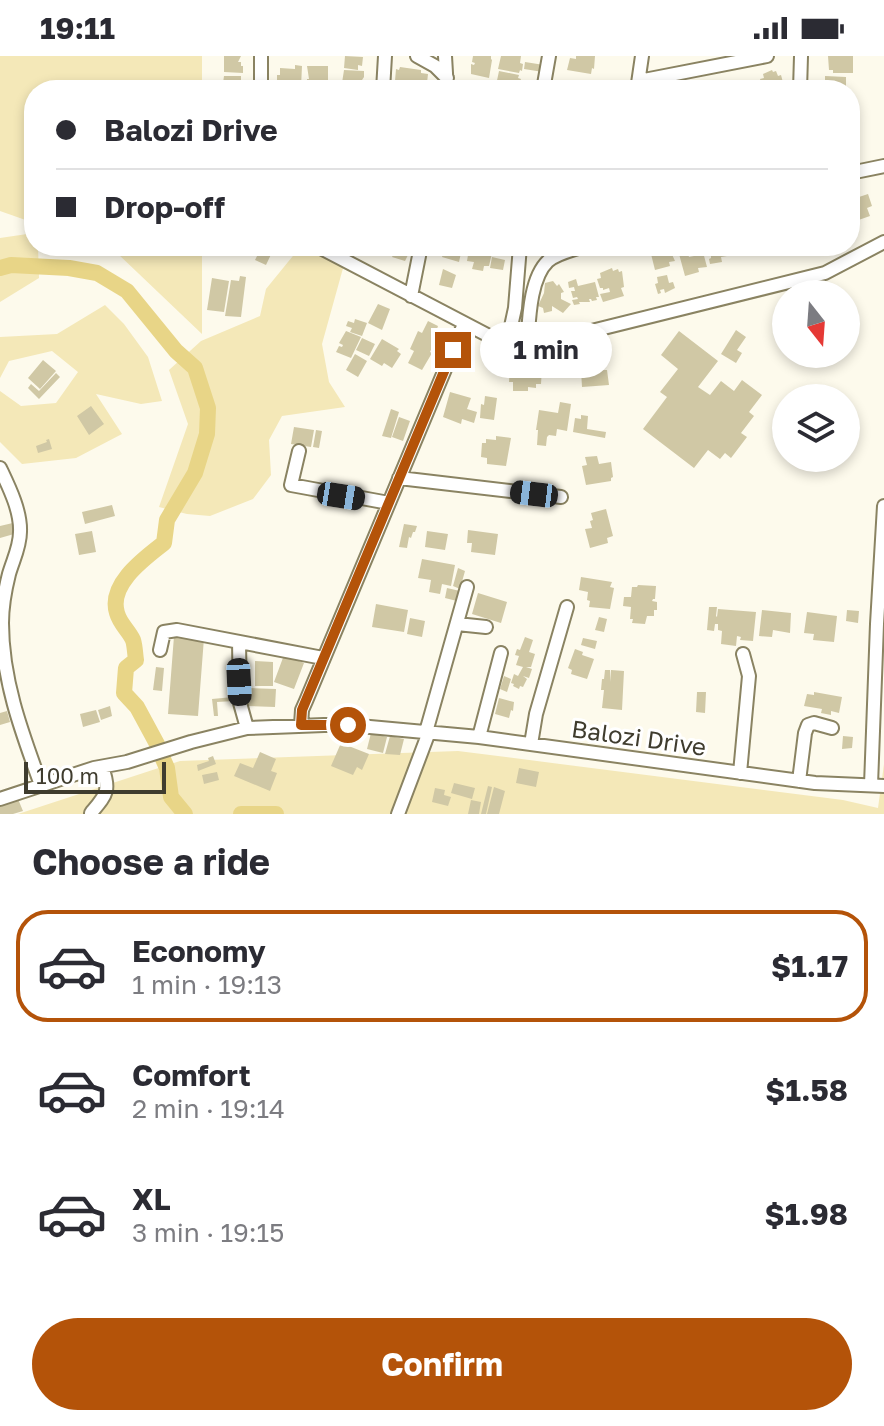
<!DOCTYPE html>
<html lang="en">
<head>
<meta charset="utf-8">
<style>
  body { margin:0; font-family:"Golos Text",sans-serif; background:#f7f7f7; color:#2b2b33; height:100vh; display:flex; flex-direction:column; font-size:30px; white-space:nowrap }
  * { box-sizing:border-box; margin:0 }
  p { font-size:26px; color:#7c7c81 }
  .icon { flex:none; width:44px; height:44px; fill:none; stroke:currentColor; stroke-width:2; stroke-linecap:round; stroke-linejoin:round }
  .map { position:relative; height:758px; overflow:hidden }
  .side { display:flex; flex-direction:column; background:#fff; flex:1 }
  .side>* { flex:none }
  .top-card { position:absolute; left:24px; top:24px; width:836px; height:176px; border-radius:32px; box-shadow:0 4px 12px #0003; display:grid; align-content:center; height:176px; padding:0 32px; background:#fff }
  .needle { width:52px; rotate:163deg }
  .buttons { position:absolute; left:772px; top:224px; display:grid; gap:16px }
  .buttons a { display:grid; place-items:center; width:88px; height:88px; border-radius:50%; background:#fff; box-shadow:0 4px 12px #0003; font-size:40px }
  .scale { position:absolute; left:24px; bottom:20px; width:142px; box-sizing:border-box; padding-left:8px; border:4px solid #3f3c2e; border-top:0; font-size:22px; line-height:28px; white-space:nowrap; color:#3f3c2e; -webkit-text-stroke:6px #fff; paint-order:stroke }
  .end { position:absolute; width:36px; height:36px; margin:-18px; border:10px solid #b45309; background:#fff; box-shadow:0 0 0 4px #fff }
  .from { border-radius:50% }
  .bubble { position:absolute; height:56px; border-radius:28px; background:#fff; box-shadow:0 4px 12px #0003; font-size:26px; font-weight:700; line-height:56px; text-align:center }
  .car { position:absolute; width:24px; height:48px; margin:-24px -12px; border-radius:10px; box-shadow:0 0 6px 2px #0007; background:linear-gradient(#222 24%,#8ab4d8 0 40%,#222 0 76%,#8ab4d8 0 86%,#222 0) }
  .top-card b { display:flex; align-items:center; gap:28px; height:76px; font-size:30px }
  .top-card b+b { border-top:2px solid #e1e1e2 }
  .top-card i { width:20px; height:20px; background:#2b2b33 }
  ul { padding:0; list-style:none }
  li { display:flex; align-items:center; gap:24px; height:112px; margin:0 16px 12px; padding:0 16px; border:4px solid transparent; border-radius:32px }
  li div { flex:1 }
  li b { display:block; font-size:30px }
  li em { font-style:normal; font-weight:700 }
  li.active { border-color:#b45309 }
  li>.icon { width:72px; height:72px; stroke-width:1.5 }
  h2 { padding:0 32px; font-size:36px; line-height:96px }
  .action { display:flex; gap:16px; margin-top:auto; padding:16px 32px }
  .action a { flex:1; height:92px; border-radius:48px; background:#b45309; color:#fff; font-size:32px; font-weight:700; line-height:92px; text-align:center }
  .status { display:flex; justify-content:space-between; align-items:center; height:56px; padding:0 40px; background:#fff; direction:ltr }
  .status svg { height:22px; fill:currentColor }
  .map>svg:first-child { display:block }
  .green { fill:#f4e8b8 }
  .lines { fill:none; stroke-linecap:round; stroke-linejoin:round }
  .river { stroke:#e8d587; stroke-width:16 }
  .building { fill:#d0c8a5 }
  .minor-casing { stroke:#8a8362; stroke-width:16 }
  .minor { stroke:#fff; stroke-width:12 }
  .route { stroke:#b45309; stroke-width:10 }
  .labels { text-anchor:middle; dominant-baseline:central; stroke-width:6; stroke-linejoin:round; paint-order:stroke }
  .street-label { font-size:24px; fill:#3f3c2e; stroke:#fff }
</style>
</head>
<body>
<div class="status"><b>19:11</b><svg viewBox="0 0 49 12"><path d="M0 12V9h3v3zM5 12V6h3v6zM10 12V3h3v9zM15 12V0h3v12zM26 1h20v11H26zM47 4h2v5h-2z"/></svg></div>
<div class="map">
<svg width="884" height="758" viewBox="0 0 884 758">
  <rect width="100%" height="100%" fill="#fdfaec"/>
  <path class="green" d="M0,0H202V34H34V167L0,155Z
    M34,177V190H38L39,222L0,246V182Z
    M97,190H202V278L117,197Z
    M301,190H313L345,205L322,288L329,326L345,351L282,360L269,384L271,419L253,443L210,460L187,458L159,451L188,368L169,314L201,285L260,260L266,233Z
    M105,249L124,268L148,301L162,345L141,348L96,338L122,378L76,402L22,408L0,386V335L21,350L56,347L78,316L52,295L9,305L0,322V281L57,278Z
    M458,695L843,744L878,752L884,708V758H18L180,705Z"/>
  <g class="lines">
    <path class="river" d="M0,212L11,209L69,212L97,217L127,235L176,295L195,312L208,352L207,378L195,417L167,464L164,487C145,502 108,528 117,557C120,568 129,575 133,584C135,590 135,598 136,604L126,612L124,637L137,651L157,688
      M163,703L167,712L171,741L185,758
      M241,758H276"/>
  </g>
  <path class="building" d="M224,0H241L238,6H241V10H243V17L224,16Z
    M345,0L363,1L362,10L358,9V14L344,12Z
    M473,0H491V3L492,4L489,22L471,18V8L474,9L475,7L472,6Z
    M501,0H521L520,7L523,8L522,15L520,14L519,17L498,13Z
    M576,0H595L594,13L592,12L591,18L567,14L570,2L576,3Z
    M828,0H853V17H833V14H829Z
    M525,6L544,9L543,16L524,13Z
    M295,9L302,10L301,31H293V28L277,29V19H280V12L295,13Z
    M307,10H328V30L307,31V23H309Z
    M400,11L421,14V17L428,18L427,27L419,26V28H414L413,30L398,29V25H395L396,13L399,14Z
    M344,14L364,15V21L360,27H342Z
    M772,14L773,16L776,15L778,20L781,19L785,34H763L760,23L764,22L763,18Z
    M499,15L519,19L518,22L521,23L517,34H495Z
    M224,20H241V28L238,34H222Z
    M825,20L846,21V33L821,34V26H825Z
    M472,24L487,27L488,34L467,32L468,25Z
    M868,138L872,150L867,152L870,160L850,167V144Z
    M262,190H275L266,209L255,204Z
    M398,190H405V194L406,190L411,193L405,205L392,201Z
    M447,190L459,192L458,196L461,197L459,206L442,201L443,198L440,197L442,191L446,192Z
    M474,190H485V192L493,193L489,210H484L483,215L472,213L474,206L467,205L469,193L473,194Z
    M659,190L661,192L671,190L672,194H670L675,205L669,206L670,210L655,214L650,194Z
    M705,190H726L727,200L721,201L722,206L710,208L709,203L711,202V199L708,200Z
    M701,194V196H703L707,211L698,212L699,216L685,220L679,198L685,196L686,198H688L689,201L694,200L693,196Z
    M492,201L505,204L503,214L490,212Z
    M612,212L613,215L618,213L619,216L622,215L624,231L621,232L624,240L603,246L600,238L610,236L609,232L603,234V232H600L597,223L601,222L600,217Z
    M443,213L456,219L452,232L439,229Z
    M667,219L669,227L673,226L675,232L665,237L664,233L660,234L661,237L658,238L655,228L658,227L657,221Z
    M240,220L246,221L241,261L225,260L231,224L239,225Z
    M212,222L229,225L224,256L207,254Z
    M576,223L578,230L595,226L599,241H596L597,244L592,245L591,243H589L590,246H579L580,248L574,249L572,244L578,243L577,241L573,242L571,235H575L574,231L569,232L568,226Z
    M553,225L557,230L559,228L564,236L561,237V243L571,248L563,257L552,250V255L544,257L543,252L538,250L544,237L545,227Z
    M378,248L390,253L382,274L368,267Z
    M355,263L367,267L362,280L350,276L352,272L346,270L348,265L354,267Z
    M428,265L438,270L437,273L440,275L436,283L439,284L435,291L433,289L430,296L432,297L422,314L408,307L414,295L410,293L418,275L422,277Z
    M736,274L746,281L737,294L742,297L736,307L721,298Z
    M346,275L361,281L351,302L336,296L339,290L342,291L343,289L339,287Z
    M679,275L718,305L698,331L710,339L721,325L734,335L742,324L762,339L749,356L754,360L741,377L747,381L731,402L725,397L720,403L708,394L694,412L643,373L667,341L660,336L678,313L661,299Z
    M362,282L375,288L369,300L356,294Z
    M382,283L399,293L397,295L401,298L392,312L384,307L382,310L370,303Z
    M589,294L591,304L581,306L579,296Z
    M355,298L367,305L358,321L346,314Z
    M507,298H524V307H507Z
    M43,304L56,315L40,333L28,322Z
    M599,307L600,314H607L609,329L582,331L581,314L589,313V308Z
    M510,310L542,312L541,328H536V332L528,331V335H513V326H509Z
    M56,317L60,321L39,343L28,332L31,328L39,335Z
    M450,336L471,342L467,353L477,356L474,367L462,363L461,368L443,361Z
    M485,340L497,342L494,364L480,362L481,348L484,349Z
    M560,346L571,348L567,375L557,373L556,380L549,379L547,381L546,390L537,389L538,374H536L539,354L558,357Z
    M91,350L104,368L89,379L77,360Z
    M391,353L399,356L391,382L382,380Z
    M581,359L588,360L587,373L606,376L605,382L573,376L575,362L581,363Z
    M399,361L410,365L403,385L392,381Z
    M294,371L314,374L311,391L291,388Z
    M316,374L322,375L319,392L313,391Z
    M496,380L511,382L506,410L487,408V402L481,401L482,387H486V383L496,384Z
    M49,383L52,393L38,397L36,390L47,386L46,384Z
    M597,400L599,408L611,406L613,421L611,422V425L586,429L582,410L587,409L585,401Z
    M112,449L115,460L85,468L82,456Z
    M606,453L613,480L607,482L608,487L590,492L585,473L592,472L590,465L593,464L591,457Z
    M17,466L14,478L0,482V470Z
    M404,468L417,470L415,476H413L411,482L409,481L407,492L399,491Z
    M468,474L498,478L495,499L471,496L472,487H467Z
    M92,475L96,496L79,499L75,478Z
    M427,475L448,478L445,494L425,491Z
    M422,503L455,509L451,530L442,528L440,538L429,536L431,524L418,522Z
    M458,512L465,515L460,533L453,530Z
    M581,521L612,526L610,531L614,532L610,553L589,551L590,545L587,544L588,536L579,534Z
    M638,529L656,530L655,543H653L652,545L657,546V554H654V560H647L645,568L632,567L633,563H630L631,551L623,550L624,541H631L632,531H637Z
    M447,532L460,535L457,545L445,542Z
    M478,537L507,546L501,567L472,558Z
    M376,548L408,554L404,576L372,571Z
    M709,551H717L716,560L717,561L718,553L756,556L753,585L740,584L741,581L737,580L736,590L721,588L722,575L718,574V568H715L714,575L707,574Z
    M762,554L791,557L790,577L773,574L772,581L759,580Z
    M847,554L859,555L858,567L846,565Z
    M807,556L837,560L834,586L813,584L814,578L804,577Z
    M599,561L607,563L604,576L595,574Z
    M410,562L425,565L422,581L407,578Z
    M174,580L204,582L198,660L168,658Z
    M525,581L533,584L529,596L535,598L531,611H526L532,613L529,622L523,620L527,623L523,631L520,630L519,633L513,630L514,628L511,627L514,618L518,620L523,611L516,609L519,600L515,599L517,593L520,594Z
    M583,582L597,585L595,593L581,589Z
    M575,593L583,596L582,599L594,603L587,623L571,618L572,614L568,612Z
    M284,599L304,607L294,633L274,626Z
    M255,605L273,606V630H255Z
    M156,611L164,612L162,635L153,634Z
    M605,614H610V626L611,614L624,615L622,654L602,652L604,634H601L602,623H604Z
    M504,620L511,623L507,636L500,633Z
    M247,632L276,633L275,651L246,650Z
    M697,636H706L705,657L696,656Z
    M814,636L842,641L839,657L831,655V659L821,657L822,653L804,650L807,638L814,639Z
    M233,641L234,645L217,646L218,660H214L212,643Z
    M499,642L514,646L513,655L511,654L509,662L495,658Z
    M110,650L112,660L101,664L98,654Z
    M96,654L100,666L83,671L80,658Z
    M7,655L10,666L0,669V657Z
    M371,677L387,681L383,697L367,693Z
    M390,680L404,683L400,699L385,698Z
    M843,680L853,681L852,692L842,693Z
    M341,687L369,698L362,714L357,711L353,719L331,710Z
    M260,696L276,703L271,715L277,717L270,735L234,720L240,707L253,712Z
    M213,700L216,708L198,715L197,709L209,705L208,702Z
    M519,712L539,716L536,731L516,727Z
    M217,716L219,724L204,728L202,719Z
    M454,727L475,732L472,743L451,737Z
    M488,730L492,731L486,758H481Z
    M494,731L505,735L499,758H487Z
    M435,732L445,734L444,739L451,741L448,750L432,746Z
    M18,743L23,755L13,758H0V748Z
    M471,744L481,746L479,758H468Z"/>
  <g class="lines">
    <g class="minor-casing">
      <path id="minor" d="M417,0L435,10L447,22
        M445,0L447,34
        M639,25L767,0
        M261,34V0
        M383,34L385,0
        M543,34L549,0
        M637,34L642,0
        M800,34L801,0
        M850,117L884,110
        M317,190L493,282L507,289L527,291L825,217L884,186
        M411,240L421,190
        M507,289L515,252L520,190
        M527,291C529,267 529,223 548,205C557,197 573,194 584,190
        M299,395L291,429L389,447
        M0,412C9,431 21,455 20,476C20,491 13,504 9,518C5,534 2,551 2,567C2,624 22,677 41,729
        M399,422L561,441
        M457,568L486,571
        M239,586L240,647L247,672
        M160,594L164,576L177,574L323,602
        M301,669L302,654L306,645L464,268
        M426,676L467,531
        M479,681L501,597
        M531,688L536,658L567,551
        M740,717L749,620L743,598
        M799,725L805,677L808,669L814,667L832,672
        M871,729L877,568L884,450
        M0,743L94,712L127,706L191,686L247,672L324,669H348L479,681L815,727L884,730
        M91,757C106,739 111,735 102,711
        M398,758L429,676"/>
    </g>
    <use href="#minor" class="minor"/>
  </g>
  <g class="lines">
    <path class="route" d="M348,669H301L302,654L453,294"/>
  </g>
  <g class="labels">
    <g class="street-label">
      <text transform="translate(639 681) rotate(8)">Balozi Drive</text>
    </g>
  </g>
</svg>
<div class="buttons">
<a><svg class="needle" viewBox="-14 -14 28 28"><path d="M0-13l5 13h-10z" fill="#e53935"/><path d="M0 13l5-13h-10z" fill="#7c7c81"/></svg></a>
<a><svg class="icon" aria-label="layers" viewBox="0 0 24 24"><path d="M12 4l9 5-9 5-9-5zM3 14l9 5 9-5"/></svg></a>
</div>
<div class="scale">100 m</div>
<i class="end from" style="left:348px;top:669px"></i>
<i class="end" style="left:453px;top:294px"></i>
<div class="bubble" style="left:480px;top:266px;width:132px">1 min</div>
<i class="car" style="left:534px;top:438px;rotate:277deg"></i>
<i class="car" style="left:341px;top:440px;rotate:99deg"></i>
<i class="car" style="left:239px;top:626px;rotate:177deg"></i>
<div class="top-card">
<b><i class="from"></i>Balozi Drive</b>
<b><i></i>Drop-off</b>
</div>
</div>
<section class="side">
<h2>Choose a ride</h2>
<ul>
<li class="active"><svg class="icon" aria-label="car" viewBox="0 0 24 24"><path d="M5 17H2v-5l4-1 3-4h7l3 4 3 1v5h-3M9 17h6M6 11h13"/><circle cx="7" cy="17" r="2"/><circle cx="17" cy="17" r="2"/></svg><div><b>Economy</b><p>1 min · 19:13</p></div><em>$1.17</em></li>
<li><svg class="icon" aria-label="car" viewBox="0 0 24 24"><path d="M5 17H2v-5l4-1 3-4h7l3 4 3 1v5h-3M9 17h6M6 11h13"/><circle cx="7" cy="17" r="2"/><circle cx="17" cy="17" r="2"/></svg><div><b>Comfort</b><p>2 min · 19:14</p></div><em>$1.58</em></li>
<li><svg class="icon" aria-label="car" viewBox="0 0 24 24"><path d="M5 17H2v-5l4-1 3-4h7l3 4 3 1v5h-3M9 17h6M6 11h13"/><circle cx="7" cy="17" r="2"/><circle cx="17" cy="17" r="2"/></svg><div><b>XL</b><p>3 min · 19:15</p></div><em>$1.98</em></li>
</ul>
<div class="action"><a>Confirm</a></div>
</section>
</body>
</html>
